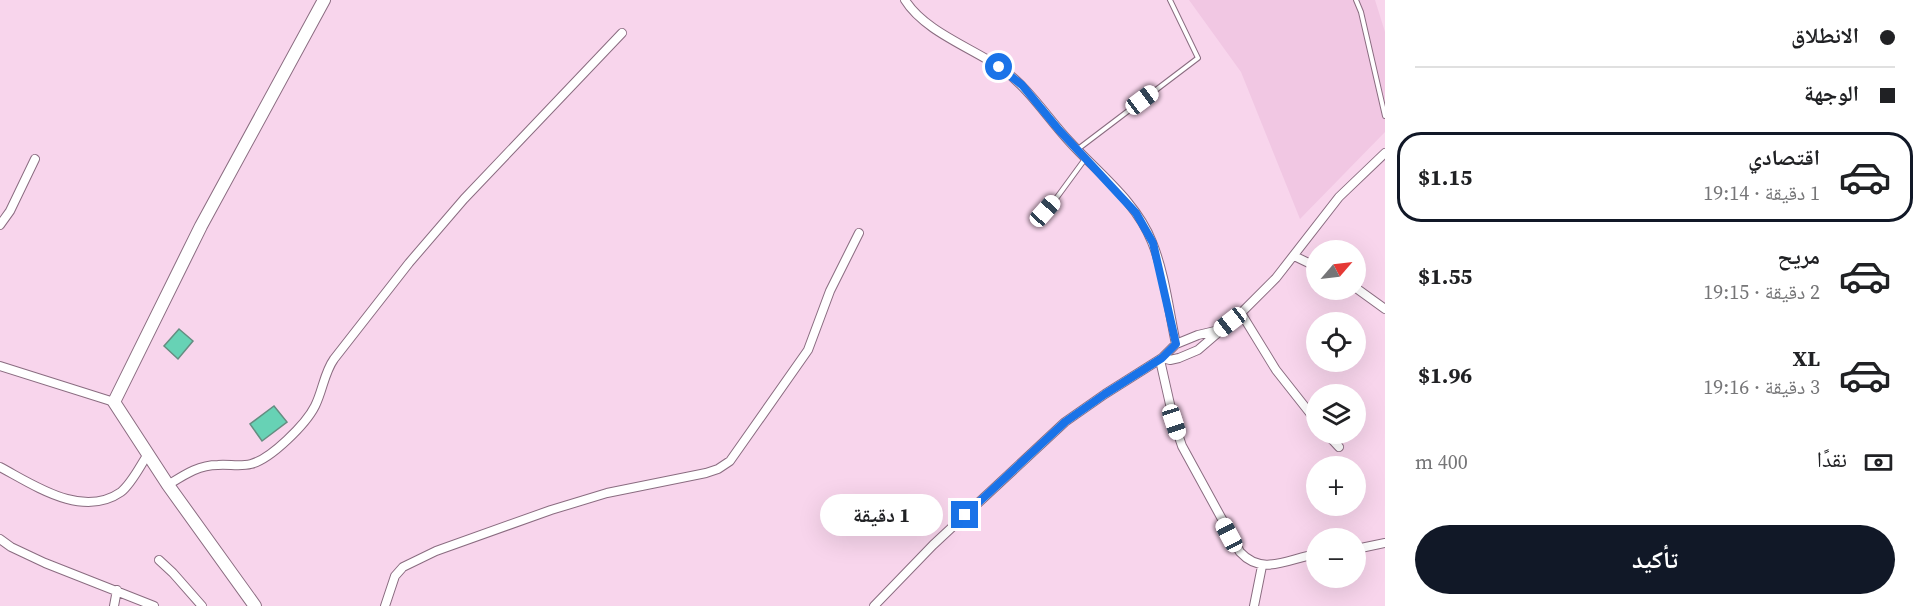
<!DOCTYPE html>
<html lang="ar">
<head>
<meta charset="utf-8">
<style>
  body { margin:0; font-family:"Source Serif 4","Noto Naskh Arabic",serif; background:#f2f2f2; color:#202124; direction:rtl; height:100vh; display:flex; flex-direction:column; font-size:22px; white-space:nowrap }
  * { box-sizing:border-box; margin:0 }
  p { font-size:20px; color:#757577 }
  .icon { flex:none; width:33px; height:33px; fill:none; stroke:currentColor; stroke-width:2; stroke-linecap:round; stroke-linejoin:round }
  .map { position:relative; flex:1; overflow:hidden; direction:ltr }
  .panel { display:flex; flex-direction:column; background:#fff; width:540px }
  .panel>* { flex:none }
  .banner { display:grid; align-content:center; height:132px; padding:0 30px; background:#fff }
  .needle { width:39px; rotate:62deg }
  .tools { position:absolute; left:1306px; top:240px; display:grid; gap:12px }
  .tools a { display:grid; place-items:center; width:60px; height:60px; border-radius:50%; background:#fff; box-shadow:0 6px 24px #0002; font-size:30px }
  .end { position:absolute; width:27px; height:27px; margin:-14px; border:8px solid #1a73e8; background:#fff; box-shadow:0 0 0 3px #fff }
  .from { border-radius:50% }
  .bubble { position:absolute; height:42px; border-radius:21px; background:#fff; box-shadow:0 6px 24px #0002; font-size:20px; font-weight:700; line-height:42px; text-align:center; direction:rtl }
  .car { position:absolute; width:18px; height:36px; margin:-18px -9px; border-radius:8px; box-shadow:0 0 4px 2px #0007; background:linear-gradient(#fff 24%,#345 0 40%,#fff 0 76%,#345 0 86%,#fff 0) }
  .banner b { display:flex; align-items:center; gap:21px; height:57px; font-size:22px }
  .banner b+b { border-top:2px solid #e0e0e0 }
  .banner i { width:15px; height:15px; background:#202124 }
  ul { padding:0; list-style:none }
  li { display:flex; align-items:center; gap:18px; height:90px; margin:0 12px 9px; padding:0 18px; border:3px solid transparent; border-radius:24px }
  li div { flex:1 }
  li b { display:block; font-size:22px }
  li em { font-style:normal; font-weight:700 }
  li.on { border-color:#111827 }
  li>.icon { width:54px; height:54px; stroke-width:1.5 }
  .pay { display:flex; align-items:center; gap:15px; height:66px; padding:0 30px; font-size:22px }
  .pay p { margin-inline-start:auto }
  .cta { display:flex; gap:12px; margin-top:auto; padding:12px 30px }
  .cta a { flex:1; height:69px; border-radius:36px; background:#111827; color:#fff; font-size:24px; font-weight:700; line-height:69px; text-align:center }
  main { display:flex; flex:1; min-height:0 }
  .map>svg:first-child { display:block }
  .built { fill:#f1c7e3 }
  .building { fill:#67d2b5; stroke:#658d81; stroke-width:1.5 }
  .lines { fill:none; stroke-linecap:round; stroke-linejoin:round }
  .lane-casing { stroke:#8a6c80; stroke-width:6 }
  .street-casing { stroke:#8a6c80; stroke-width:10 }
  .secondary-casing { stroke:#8a6c80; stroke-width:14 }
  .lane { stroke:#fff; stroke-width:4 }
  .street { stroke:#fff; stroke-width:8 }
  .secondary { stroke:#fff; stroke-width:12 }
  .route { stroke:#1a73e8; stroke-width:8 }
</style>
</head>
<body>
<main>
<section class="panel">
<div class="banner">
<b><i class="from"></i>الانطلاق</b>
<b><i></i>الوجهة</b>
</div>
<ul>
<li class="on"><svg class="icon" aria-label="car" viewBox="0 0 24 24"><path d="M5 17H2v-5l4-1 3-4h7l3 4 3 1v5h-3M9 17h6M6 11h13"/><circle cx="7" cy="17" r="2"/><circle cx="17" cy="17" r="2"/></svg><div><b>اقتصادي</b><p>1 دقيقة · 19:14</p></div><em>$1.15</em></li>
<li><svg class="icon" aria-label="car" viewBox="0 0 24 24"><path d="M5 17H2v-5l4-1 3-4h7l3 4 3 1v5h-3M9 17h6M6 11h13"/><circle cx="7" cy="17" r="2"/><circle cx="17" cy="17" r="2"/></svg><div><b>مريح</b><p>2 دقيقة · 19:15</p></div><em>$1.55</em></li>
<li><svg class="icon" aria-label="car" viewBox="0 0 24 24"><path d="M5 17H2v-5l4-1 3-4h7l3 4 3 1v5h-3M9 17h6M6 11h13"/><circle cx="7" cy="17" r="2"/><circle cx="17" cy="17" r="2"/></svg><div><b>XL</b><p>3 دقيقة · 19:16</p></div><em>$1.96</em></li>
</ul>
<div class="pay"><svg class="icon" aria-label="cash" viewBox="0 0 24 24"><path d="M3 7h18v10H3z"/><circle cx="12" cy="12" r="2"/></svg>نقدًا<p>400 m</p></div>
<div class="cta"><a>تأكيد</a></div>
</section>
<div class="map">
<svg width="1385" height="606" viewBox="0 0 1385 606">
  <rect width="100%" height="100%" fill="#f8d5ec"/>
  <path class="built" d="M1189,0H1375L1385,32V132L1300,219L1241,72Z"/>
  <path class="building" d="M179,329L193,341L178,359L164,346Z
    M274,406L287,422L262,441L250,424Z"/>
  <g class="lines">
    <g class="lane-casing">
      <path id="lane" d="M1356,0L1361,12L1385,116
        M1078,149L1198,58L1170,0
        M1035,222L1055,200L1085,159"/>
    </g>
    <g class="street-casing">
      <path id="street" d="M905,0C924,31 972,48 1001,68C1029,88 1046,116 1069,141C1098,173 1136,201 1152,242C1165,274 1169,311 1176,344
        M0,225L10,211L35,159
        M1294,256L1317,267
        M1356,288L1385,309
        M1241,313L1276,370L1317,422
        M1162,358L1170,360L1179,358L1198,350L1241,313L1276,278L1339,197L1385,153
        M1160,360L1174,422L1182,446L1240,552C1263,577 1289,558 1317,554
        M0,366L114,402
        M1327,434L1339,447
        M0,467C34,485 82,519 121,492C132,483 140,466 148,454
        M168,485C184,475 198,465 218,465C229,464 240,467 251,464C271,459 306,424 315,406C323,390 324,373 334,359L409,263L464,199L622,33
        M0,539L11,547L45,563L154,606
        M1356,549L1385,543
        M159,560L173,573L202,606
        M114,606L117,590
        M385,606L395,576L403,567L436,551L551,510L607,493L706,473L718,469L730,461L808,350L830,291L859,233
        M874,606L933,545L1065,422L1105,394L1162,358L1176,344L1198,335L1219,330
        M1254,606L1262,566"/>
    </g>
    <g class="secondary-casing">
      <path id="secondary" d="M255,606L168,485L114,402L201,226L324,0"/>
    </g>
    <use href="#lane" class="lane"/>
    <use href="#street" class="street"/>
    <use href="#secondary" class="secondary"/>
  </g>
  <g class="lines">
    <path class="route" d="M965,515L1065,422L1105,394L1162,358L1176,344L1153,243L1136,213L1059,130L1022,85L999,67"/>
  </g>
</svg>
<div class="tools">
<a><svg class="needle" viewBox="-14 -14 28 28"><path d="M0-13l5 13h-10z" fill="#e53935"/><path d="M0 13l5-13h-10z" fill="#757577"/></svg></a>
<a><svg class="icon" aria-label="locate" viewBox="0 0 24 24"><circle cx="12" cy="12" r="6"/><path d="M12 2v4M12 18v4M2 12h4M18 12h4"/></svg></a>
<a><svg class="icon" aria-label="layers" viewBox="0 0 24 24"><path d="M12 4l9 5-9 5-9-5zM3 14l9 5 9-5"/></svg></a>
<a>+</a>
<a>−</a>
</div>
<i class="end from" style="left:999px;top:67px"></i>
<i class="end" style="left:965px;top:515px"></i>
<div class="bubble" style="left:820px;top:494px;width:123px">1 دقيقة</div>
<i class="car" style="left:1142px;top:100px;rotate:53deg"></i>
<i class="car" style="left:1045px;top:211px;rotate:42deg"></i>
<i class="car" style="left:1230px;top:322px;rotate:232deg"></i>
<i class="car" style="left:1174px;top:422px;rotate:162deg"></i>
<i class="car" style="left:1229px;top:535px;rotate:332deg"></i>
</div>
</main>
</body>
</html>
